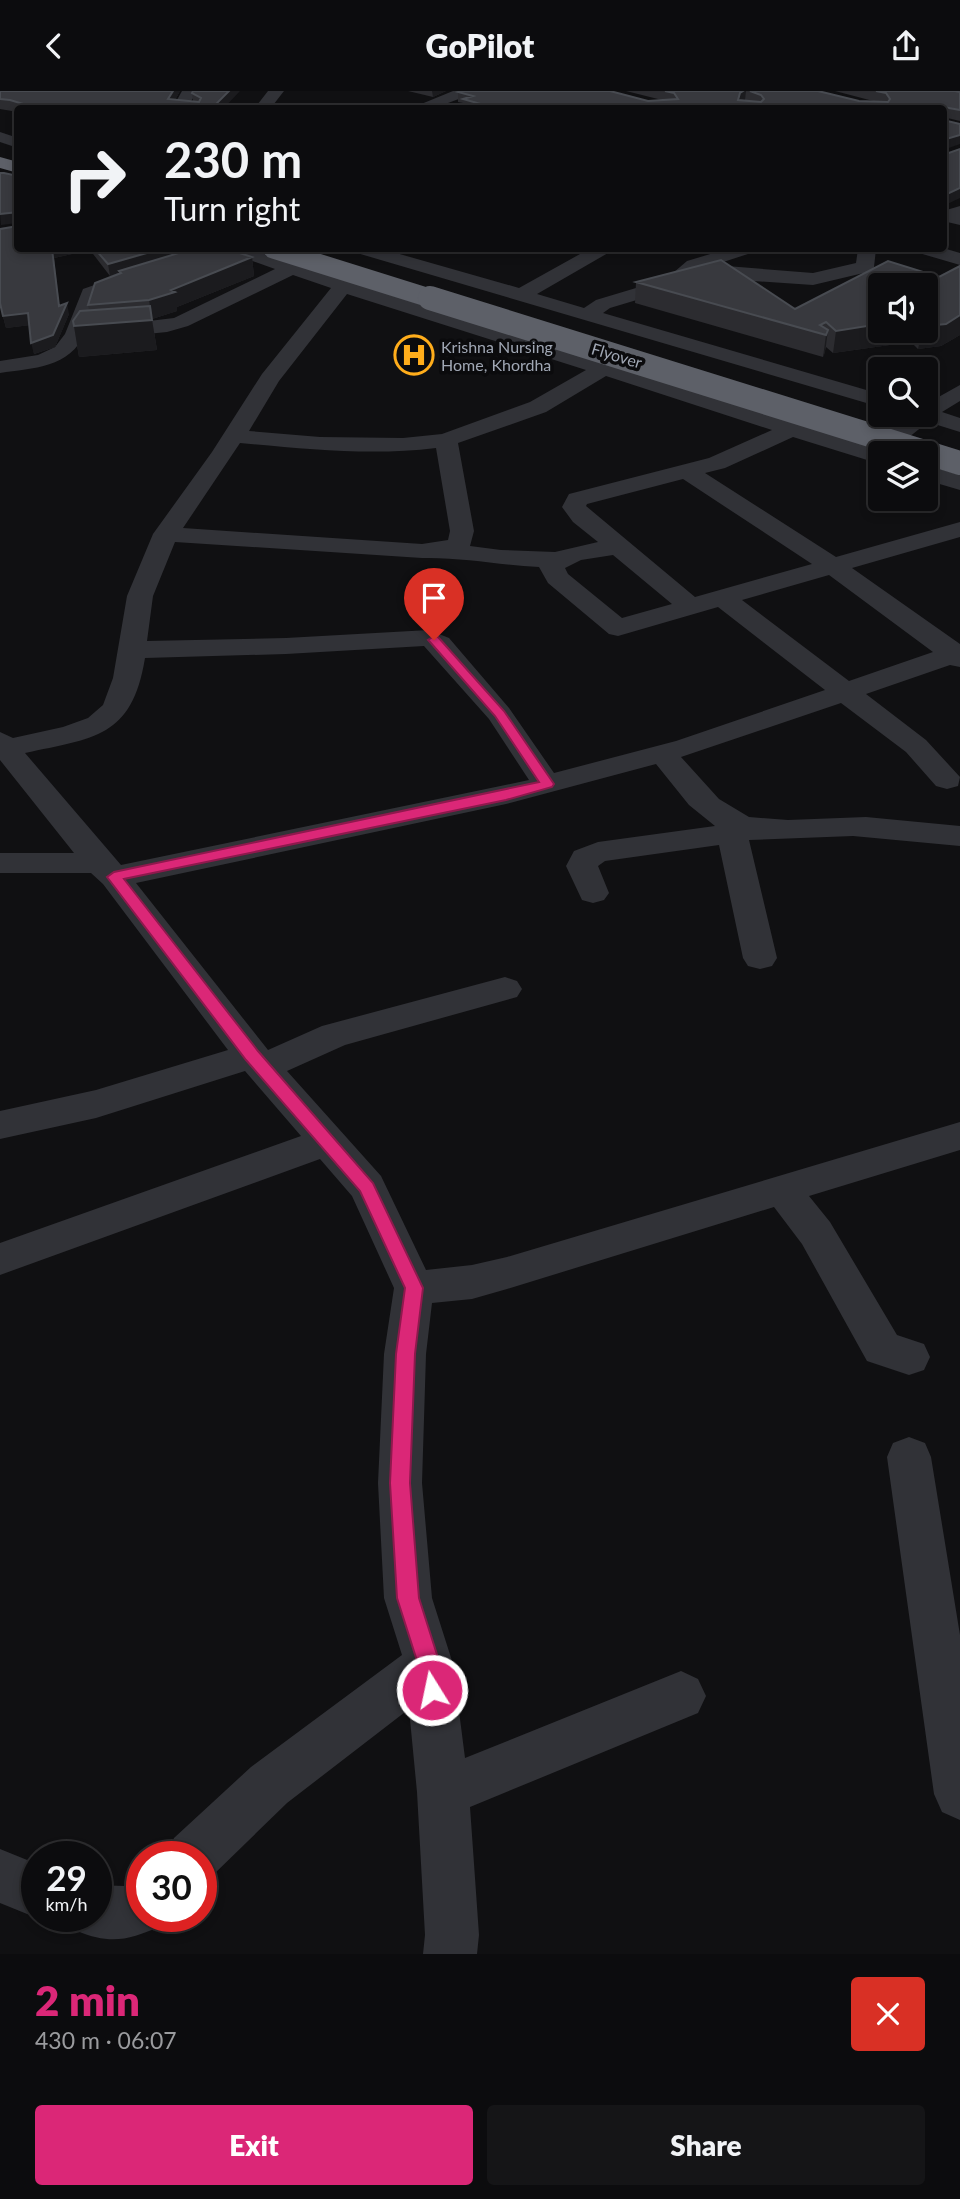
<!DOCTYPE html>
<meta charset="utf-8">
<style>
body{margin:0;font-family:Lato,sans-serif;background:#151517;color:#f1f3f6;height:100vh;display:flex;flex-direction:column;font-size:26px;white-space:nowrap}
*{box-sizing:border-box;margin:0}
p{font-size:23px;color:#9a9b9e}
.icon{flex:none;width:38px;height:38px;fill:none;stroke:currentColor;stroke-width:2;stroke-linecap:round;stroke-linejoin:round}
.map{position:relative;height:1863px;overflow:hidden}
.panel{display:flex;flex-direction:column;background:#0c0c0e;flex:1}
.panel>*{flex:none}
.guide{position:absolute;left:14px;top:14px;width:933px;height:147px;border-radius:7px;box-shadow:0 4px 10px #0003,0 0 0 2px #2c2c2e;background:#0c0c0e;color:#f1f3f6;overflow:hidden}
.fabs{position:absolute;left:868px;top:182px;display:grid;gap:14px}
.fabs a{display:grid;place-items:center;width:70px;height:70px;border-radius:7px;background:#0c0c0e;box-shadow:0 4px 10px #0003,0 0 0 2px #2c2c2e;font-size:35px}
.speed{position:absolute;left:21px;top:1750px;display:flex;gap:14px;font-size:35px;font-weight:700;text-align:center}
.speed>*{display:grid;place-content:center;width:91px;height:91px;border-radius:50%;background:#0c0c0e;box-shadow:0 4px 10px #0003,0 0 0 2px #2c2c2e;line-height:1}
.speed small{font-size:18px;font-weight:400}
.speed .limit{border:10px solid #d22;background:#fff;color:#111}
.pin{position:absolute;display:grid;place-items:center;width:60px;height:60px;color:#fff;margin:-72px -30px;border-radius:50% 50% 50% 0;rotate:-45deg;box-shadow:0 0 7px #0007}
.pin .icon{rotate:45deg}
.me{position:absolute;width:77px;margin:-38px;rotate:350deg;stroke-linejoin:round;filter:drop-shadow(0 0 5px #0008)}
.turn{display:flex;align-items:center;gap:24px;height:147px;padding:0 35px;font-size:32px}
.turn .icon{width:91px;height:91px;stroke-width:2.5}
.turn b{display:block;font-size:49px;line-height:60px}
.round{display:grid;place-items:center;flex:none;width:74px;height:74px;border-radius:7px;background:#151517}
.summary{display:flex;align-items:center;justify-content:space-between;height:119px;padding:0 35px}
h1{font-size:42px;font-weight:800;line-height:52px;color:#db2777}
.cta{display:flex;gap:14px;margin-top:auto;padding:14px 35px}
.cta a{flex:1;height:80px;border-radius:7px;background:#db2777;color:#fff;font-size:28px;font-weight:800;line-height:80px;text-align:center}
.cta a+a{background:#151517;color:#f1f3f6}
header{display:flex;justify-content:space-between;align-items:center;height:91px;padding:0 35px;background:#0c0c0e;font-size:32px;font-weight:800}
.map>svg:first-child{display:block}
</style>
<header><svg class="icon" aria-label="back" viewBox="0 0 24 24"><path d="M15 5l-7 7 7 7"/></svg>GoPilot<svg class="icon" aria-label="share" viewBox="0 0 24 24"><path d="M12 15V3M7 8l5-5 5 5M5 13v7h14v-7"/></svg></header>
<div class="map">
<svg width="960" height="1863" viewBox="0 0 960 1863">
<rect width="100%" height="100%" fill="#101012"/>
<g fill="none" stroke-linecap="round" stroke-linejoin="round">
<path fill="#313237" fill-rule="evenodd" d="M182 0H198L189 13 200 18H172Z
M268 0H284L270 18H254Z
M453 0H475L472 3 432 18H409Z
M0 41 18 47V57L0 51Z
M960 115V134L943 130V120Z
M943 157 960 162V174L919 162 917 158Z
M228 158C267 154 312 178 350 191L868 355 909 324H926V313L960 294V310L942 321 960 327V341L928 331 889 362H880V373L793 346 725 377 705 382 836 466 960 431V446L852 477 960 553V576L950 574 866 603 926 649 960 686 958 695 947 698 936 695 906 661 841 612 681 666 719 708 749 726 788 729 866 726 960 735V755L853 745 749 749 777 867 772 875 760 878 748 875 743 867 719 754 605 770 598 775 609 802 604 809 593 812 582 809 566 775 574 760 598 751 715 735 689 714 656 673 506 713 136 792 268 959 322 935 505 886 517 890 522 898 517 906 345 954 287 980 381 1085 426 1179 472 1174 507 1166 960 1031V1059L809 1105 830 1131 897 1244 924 1253 930 1266 924 1279 909 1284 867 1270 802 1153 774 1116 507 1198 472 1208 432 1212 426 1263 422 1392 432 1507 453 1573 465 1667 681 1580 698 1588 706 1605 698 1622 470 1716 479 1844 477 1863H423L425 1844 417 1701 409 1618 287 1712 212 1785 201 1789V1766H167L174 1747 251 1676 402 1564 384 1507 378 1392 384 1263 394 1197 352 1105 320 1068 0 1184V1152L301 1045 245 980 96 1027 0 1048V1020L96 999 228 959 103 793 91 782H0V762H74L0 669V641L13 647 63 636 88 627 103 614 113 587 127 505 153 443 212 361 262 283 331 197 293 184 188 235 167 241 107 247 100 245 97 241 100 237 107 235 174 227 275 178 230 162ZM347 203 586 279 530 311 442 343 403 347 320 346 249 340 279 290ZM606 285 772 339 709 367 569 403 562 416 573 431 598 451 555 461 501 459 470 455 474 440 458 352 546 321ZM240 352C306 358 371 365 436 357L450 440 448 449 422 453 183 437ZM683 388 812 473 695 506 586 415 587 413ZM175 451 422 467C461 466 500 474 539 476L548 492 609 543 618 545 718 516 825 599 676 650 554 682 509 617 449 547 429 539 286 547 147 550 153 505ZM613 464 672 513 622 527 568 483 565 477 581 469ZM829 484 933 561 849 590 742 509ZM424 555 489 628 529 689 121 774 25 662C94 647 132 647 145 567L286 563Z
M355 158H382L519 197 589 158H610L608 162 537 203 584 217 596 209 666 188 687 170 727 158H753L751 162 714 174 813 182 856 172 858 158H876L874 176 872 180 813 194 723 188 697 181 680 196 610 217 603 222 880 303V316L357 162Z
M137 179 147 185 144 189 98 206C93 218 91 231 85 242 70 277 33 277 0 282V270L38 264 55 256 65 243 83 198Z
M926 374 960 384V399L926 389Z
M909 1346 925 1352 931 1366 960 1544V1729L942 1721 934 1703 887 1366 893 1352Z
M0 1758 37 1773V1825H41L37 1827 0 1812Z
M142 1789V1825H165L161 1835C129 1849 111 1854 77 1840L71 1825H96V1794L124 1795Z"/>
<path fill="#5d6068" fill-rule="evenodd" d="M0 66 18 71V82L0 77Z"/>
<path stroke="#5d6068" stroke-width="19" d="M273 158 436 209"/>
<path stroke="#5d6068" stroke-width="24" d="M430 207 960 372"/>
</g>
<path fill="#2c2c30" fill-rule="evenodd" d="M0 0H180L175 9 193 10 192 2 236 18H18V21L0 18Z
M408 0H446L433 6Z
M626 0H818L859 10 877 11 835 0H955L960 1V30L943 26V18H463V12L458 11V1L648 10 662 9Z
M18 158H183V160L252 166 254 185 177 216V220L152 228 157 259 79 266 74 235 89 219 88 214 119 182 110 185 90 159 54 167 59 215 69 223 55 256 34 263 30 234 6 237 0 214Z
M527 158H554L546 162Z
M721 169 795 218 888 170 939 186 960 175V244L941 255 918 258 911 251 833 262 826 256 823 266 635 212 636 191ZM880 194H926V240H880Z"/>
<path fill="#1b1b1e" d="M173 0H180L170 18 168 8Z
M229 0H240L223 18 215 14Z
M432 0H446L433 6Z
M743 0H746L745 9 739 12 737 18 740 2Z
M960 44V53L943 59V49Z
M960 97V107L943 115V105Z
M18 121V132L1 134 0 123Z
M52 158H89L90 159 54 167 61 226Z
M161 158H183L184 162 119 180V182L110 185 108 173Z
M546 158H554L546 162Z
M252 166 254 185 177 216V220L152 228 149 209 171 199Z
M67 212 69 223 55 256 34 263 31 252Z
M28 222 31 234 6 237 3 225Z
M960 224V244L941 255 918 258 922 240H926V235Z
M152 229 157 259 79 266 74 235Z
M880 233V240H913L911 251 833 262 836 240Z
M828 239 825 262 823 266 826 244Z"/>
<path fill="#38393e" stroke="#484b51" stroke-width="2" d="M0 0H173L168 8 199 11 201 7 192 2 193 0H229L215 14 236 15 233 18H40L10 9 0 8Z
M461 0H610L648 10 678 8 674 2 665 0H743L740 2 738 9 761 11 764 8 761 4 750 0H818L859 10 888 11 890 8 886 2 876 0H955L960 1V19L943 16V18H540L532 16 527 18H498L463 8 473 5 458 1Z
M943 29 960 33V44L943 49Z
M960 58V97L943 105V59V64Z
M0 82H4L18 85V121L0 123Z
M18 135V158H52L59 215 67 212 53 244 31 252 28 222 3 225 0 212V138Z
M95 158H161L108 173Z
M192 158H227L252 166 171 199 175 201 149 209 88 214 95 192 121 182 119 180Z
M721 169 795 218 888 170 939 186 960 175V224L946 233 926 235V194H880V233L836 240 826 231 820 234 828 239 826 244 636 191Z
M150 215 152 229 74 235 73 230 80 220Z"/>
<path fill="#db2777" stroke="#8e194d" stroke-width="2" d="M434 545 438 546 504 620 554 693 552 696 506 709 124 788 258 960 373 1092 423 1197 415 1263 410 1392 419 1507 440 1573 443 1599 440 1607 432 1610 424 1607 418 1573 397 1507 390 1392 396 1263 405 1197 360 1100 246 969 107 786 114 781 539 691 495 625 430 551 428 549Z"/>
<defs>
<g id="hospital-ring" transform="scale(2.0125)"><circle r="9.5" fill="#0b0b0d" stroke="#ffad1b" stroke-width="1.5"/><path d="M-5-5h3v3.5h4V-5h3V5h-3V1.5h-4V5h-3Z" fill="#ffad1b"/></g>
</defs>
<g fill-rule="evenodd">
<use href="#hospital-ring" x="414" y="264"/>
</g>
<g text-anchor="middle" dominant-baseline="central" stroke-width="7" stroke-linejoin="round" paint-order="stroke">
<g font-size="16" fill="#a0a7b4" stroke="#0b0b0d" text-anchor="start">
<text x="441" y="255">Krishna Nursing<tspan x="441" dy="18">Home, Khordha</tspan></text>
</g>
<g font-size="16" fill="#a0a7b4" stroke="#0b0b0d">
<text transform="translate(617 264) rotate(17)">Flyover</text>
</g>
</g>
</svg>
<div class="fabs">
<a><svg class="icon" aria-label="sound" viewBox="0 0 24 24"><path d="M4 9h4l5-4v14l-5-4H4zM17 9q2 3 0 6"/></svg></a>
<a><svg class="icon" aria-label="search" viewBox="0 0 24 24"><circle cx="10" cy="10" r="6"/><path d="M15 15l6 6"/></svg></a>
<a><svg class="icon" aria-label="layers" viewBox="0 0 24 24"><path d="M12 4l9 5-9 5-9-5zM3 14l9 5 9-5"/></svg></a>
</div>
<div class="speed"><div>29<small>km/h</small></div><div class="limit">30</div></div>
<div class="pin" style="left:434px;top:549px;background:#d93025"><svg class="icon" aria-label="arrive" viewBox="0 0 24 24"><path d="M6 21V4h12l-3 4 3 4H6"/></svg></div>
<svg class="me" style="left:432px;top:1599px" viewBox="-20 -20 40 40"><circle r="17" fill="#db2777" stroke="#fff" stroke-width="3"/><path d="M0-11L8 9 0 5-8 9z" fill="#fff"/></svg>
<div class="guide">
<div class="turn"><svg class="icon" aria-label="right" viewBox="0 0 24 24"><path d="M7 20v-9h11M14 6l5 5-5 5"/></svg><div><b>230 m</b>Turn right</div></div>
</div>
</div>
<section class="panel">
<div class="summary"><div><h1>2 min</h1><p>430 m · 06:07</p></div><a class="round" style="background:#d93025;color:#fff"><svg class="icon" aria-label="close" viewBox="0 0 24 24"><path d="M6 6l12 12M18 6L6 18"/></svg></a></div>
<div class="cta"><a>Exit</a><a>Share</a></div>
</section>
